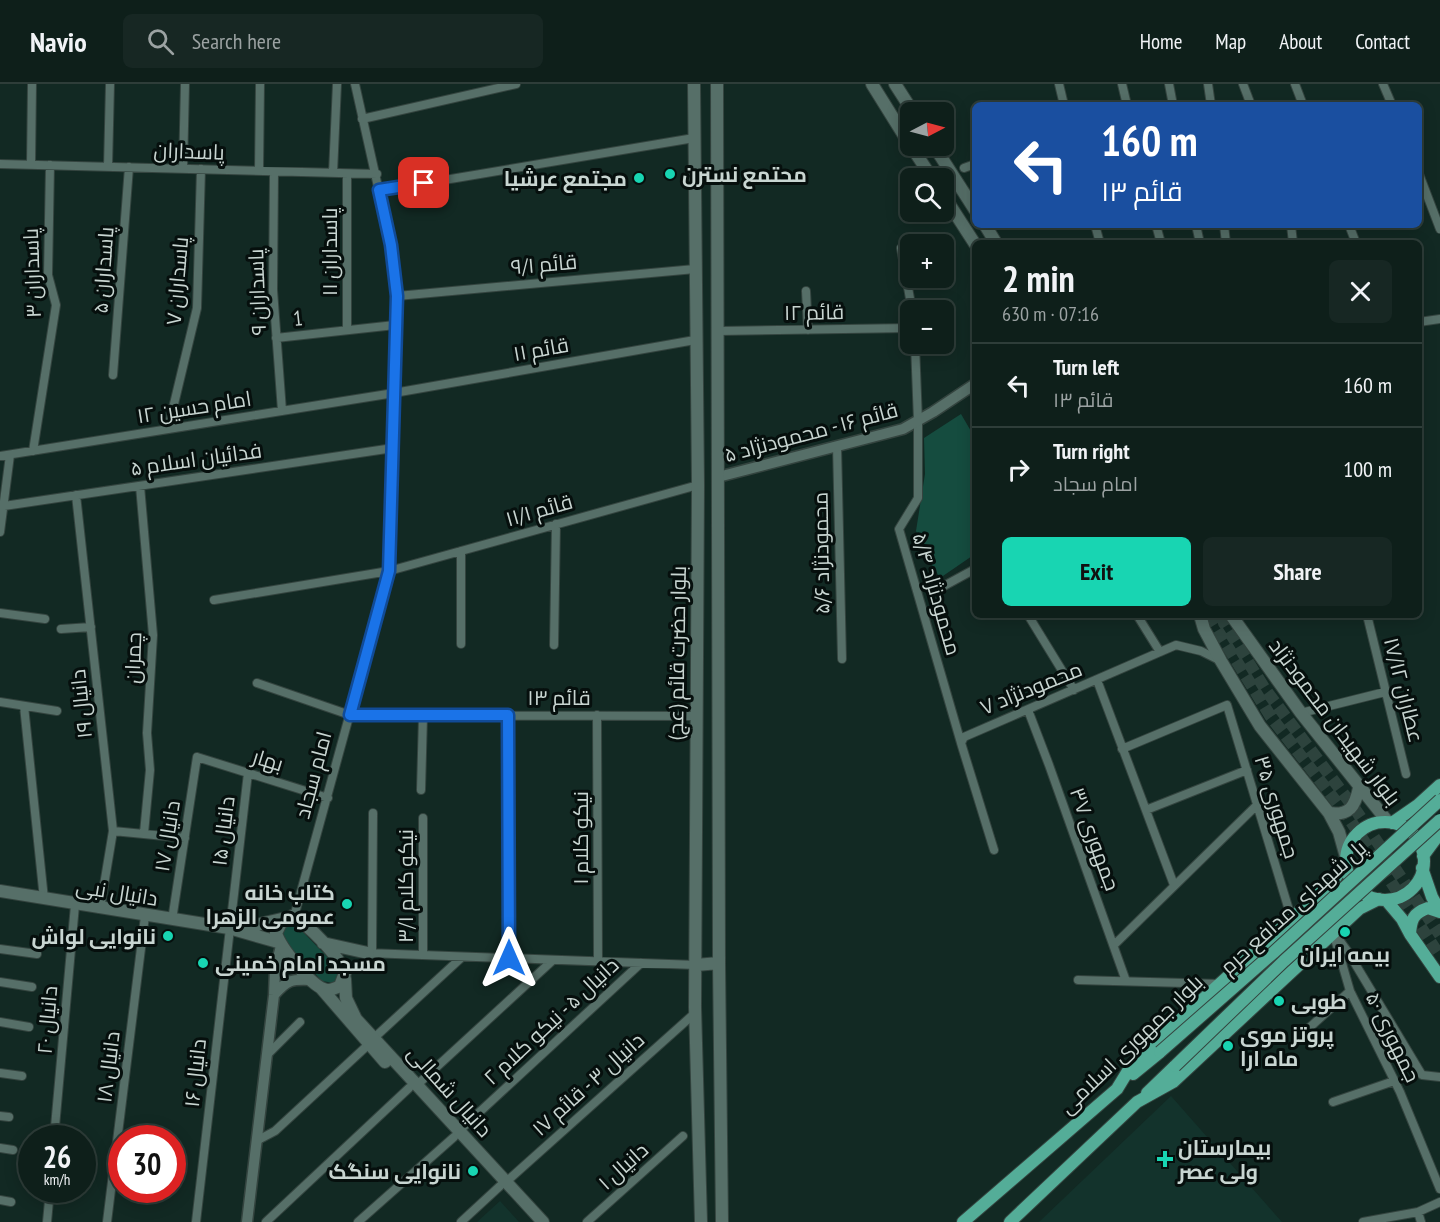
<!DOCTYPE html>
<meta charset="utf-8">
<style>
body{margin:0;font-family:"PT Sans Narrow",Cairo,sans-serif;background:#172723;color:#f1f3f6;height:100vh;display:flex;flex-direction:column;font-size:22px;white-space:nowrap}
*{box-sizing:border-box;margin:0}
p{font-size:20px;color:#9ba2a2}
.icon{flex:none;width:33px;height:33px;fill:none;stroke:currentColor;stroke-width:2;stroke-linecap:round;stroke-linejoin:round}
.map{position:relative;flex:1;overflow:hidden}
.sheet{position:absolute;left:972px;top:156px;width:450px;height:378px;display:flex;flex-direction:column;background:#0e1f1a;border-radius:9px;box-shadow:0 3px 15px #0003,0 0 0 2px #2e3d39}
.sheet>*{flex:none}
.top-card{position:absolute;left:972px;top:18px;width:450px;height:126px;border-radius:9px;box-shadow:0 3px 15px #0003,0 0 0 2px #2e3d39;background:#1a4fa0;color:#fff;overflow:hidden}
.needle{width:39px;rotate:84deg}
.tools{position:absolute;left:900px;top:18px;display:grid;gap:12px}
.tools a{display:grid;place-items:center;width:54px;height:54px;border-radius:9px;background:#0e1f1a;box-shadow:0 3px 15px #0003,0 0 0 2px #2e3d39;font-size:30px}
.speed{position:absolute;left:18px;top:1041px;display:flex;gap:12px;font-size:30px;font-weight:700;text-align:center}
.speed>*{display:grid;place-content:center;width:78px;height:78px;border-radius:50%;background:#0e1f1a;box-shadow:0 3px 15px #0003,0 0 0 2px #2e3d39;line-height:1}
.speed small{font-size:15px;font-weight:400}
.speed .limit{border:9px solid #d22;background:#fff;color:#111}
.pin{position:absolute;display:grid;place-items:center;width:51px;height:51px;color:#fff;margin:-26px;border-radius:12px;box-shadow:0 3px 9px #0006}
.me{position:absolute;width:66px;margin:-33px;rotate:0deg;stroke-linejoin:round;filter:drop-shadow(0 0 4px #0008)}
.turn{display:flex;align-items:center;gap:21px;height:126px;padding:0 30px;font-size:27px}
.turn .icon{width:78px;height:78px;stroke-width:2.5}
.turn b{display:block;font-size:42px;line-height:51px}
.round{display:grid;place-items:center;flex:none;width:63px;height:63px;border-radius:9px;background:#172723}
.head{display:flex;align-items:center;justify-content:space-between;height:102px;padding:0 30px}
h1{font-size:36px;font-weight:700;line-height:45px}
.button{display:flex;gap:12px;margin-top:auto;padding:12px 30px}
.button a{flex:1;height:69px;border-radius:9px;background:#18d5b2;color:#111;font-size:24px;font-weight:700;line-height:69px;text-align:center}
.button a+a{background:#172723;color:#f1f3f6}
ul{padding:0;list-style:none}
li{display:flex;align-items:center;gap:18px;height:84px;padding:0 30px;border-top:2px solid #2e3d39}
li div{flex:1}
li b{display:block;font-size:22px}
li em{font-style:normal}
header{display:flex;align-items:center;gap:36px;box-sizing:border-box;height:84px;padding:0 30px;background:#0e1f1a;border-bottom:2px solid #2e3d39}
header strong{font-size:28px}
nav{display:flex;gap:33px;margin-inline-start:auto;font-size:21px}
.search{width:420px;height:54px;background:#172723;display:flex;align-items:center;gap:15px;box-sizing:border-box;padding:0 21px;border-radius:9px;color:#9ba2a2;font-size:22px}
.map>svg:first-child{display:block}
</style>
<header>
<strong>Navio</strong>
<div class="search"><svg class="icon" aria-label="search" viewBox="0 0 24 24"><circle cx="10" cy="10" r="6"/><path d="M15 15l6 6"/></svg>Search here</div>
<nav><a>Home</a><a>Map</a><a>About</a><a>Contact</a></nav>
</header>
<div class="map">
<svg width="1440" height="1138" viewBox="0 0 1440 1138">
<rect width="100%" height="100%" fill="#122923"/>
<path fill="#13332c" d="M1171 1012 1282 1138H1039Z
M500 1117 519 1138H477Z"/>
<path fill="#154c3f" d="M961 330 975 354V470L940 494 925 469 916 447 925 390 924 354Z
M291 840 299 844 336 882 339 889 334 899 322 897 283 856V844Z"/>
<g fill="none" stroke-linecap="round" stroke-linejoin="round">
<path stroke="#2d433d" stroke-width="12" stroke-dasharray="12 6" stroke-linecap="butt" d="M1208 531 1271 633 1348 733 1440 872
M1222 531 1224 539 1265 605 1355 725 1440 851"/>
<g stroke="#34443f" stroke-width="10">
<path id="minor" d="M1059 0 1064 21
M1122 0 1127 21
M1169 0 1173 21
M1208 0 1211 21
M1243 0 1251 21
M1295 0 1303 21
M1383 0 1392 21
M362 35 516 0
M0 80 377 90
M31 81 32 0
M108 83 110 0
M964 84 975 80
M183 85 185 0
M259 87 260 0
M274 88 273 206 282 327
M333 89 337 0
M347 90V246
M1419 90 1440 145
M379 107 694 54
M1095 141 1100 159
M1156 141 1161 159
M1196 141 1200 159
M1224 141 1226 159
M1291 141 1293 159
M1349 141 1356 159
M901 164 912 226
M806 207 808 246
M397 212 695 185
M1419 238 1440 235
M718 247 910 244
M276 254 395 241
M915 260 918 337V414L899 445 961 659
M113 291 129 83
M168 345 197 224 201 85
M837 362 842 575
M33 367 56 221 48 191 50 81
M0 372 394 309 695 256
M140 402 153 551 147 649 150 686 144 749
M76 411 113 747 100 825
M4 422 393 364
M0 448 10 371
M942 503 975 485
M214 516 389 487 698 401
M0 529 45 535
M1028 531 1074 606
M1137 531 1160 568
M1367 531 1406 690
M61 545 91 543
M461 560V467
M554 561 556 440
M1097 596 1174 801
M257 599 350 631 696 632
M0 618 57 627
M24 622 44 815
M1028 626 1049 681 1126 897
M1301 629 1385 608
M508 631 509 874
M597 631 598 877
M1122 665 1227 621 1292 836
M421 706 423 632
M1146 726 1247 686
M113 747 185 754
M994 766 961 659 964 653 1176 561 1201 567 1221 577
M294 833 389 487 397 212 391 161 355 0
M172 836 197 673 328 714
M1333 848 1350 907 1400 1008 1440 1105
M1335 850 1348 868 1422 991 1440 993
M1114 861 1258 720
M0 865 37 870
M368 869 696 881
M372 870 373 729
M423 871V734
M1078 896 1221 900
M0 898 32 903
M0 938 29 943
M1299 953 1350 907
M374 954 462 873
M267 971 300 938
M0 989 22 992
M417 1001 553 876
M1333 1018 1394 997
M0 1032 9 1033
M459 1047 641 879
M54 1054 75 821
M258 1056 275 1047 369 960
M0 1064 13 1066
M506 1098 695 929
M0 1116 11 1118
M1418 1128 1421 1138
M47 1138 50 1106
M107 1138 145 832
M196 1138 248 689
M266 1138 409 1004
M358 1138 454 1053
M461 1138 500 1102
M587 1138 683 1052
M1363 1138 1418 1128 1440 1118"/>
</g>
<g stroke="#34443f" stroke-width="13">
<path id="tertiary" d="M718 393 903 345 933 328 975 300
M274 911C287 896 291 895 311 896
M247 1138 274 911 275 885 281 862"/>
</g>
<g stroke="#34443f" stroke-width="14">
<path id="secondary" d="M694 0 698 401 695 923 701 1138
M717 0 719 879 722 1138
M872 0 910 61
M895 0 913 28
M911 62 932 94
M934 62 975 126
M944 112 975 160
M985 141 996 159
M1200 531 1204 545 1221 577 1260 642 1329 729 1339 748 1346 773
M1231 531 1301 629 1388 738
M1329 729C1350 732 1355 722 1359 704
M0 807 229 844 278 858
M292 832C309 841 339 872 345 889L340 902C336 904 332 906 327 906 312 904 280 863 276 849L281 839Z
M236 843 252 842 286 834
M323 859 368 869
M696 881 719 879
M345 895 346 914 356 935 543 1138
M321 904 385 978"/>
</g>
<g stroke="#34443f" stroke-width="14">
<path id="primary" d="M1346 777a39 39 0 1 1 78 0a39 39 0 1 1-78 0Z
M1392 739 1418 721 1440 701
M1423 772 1440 749
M1422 784 1432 813 1440 827
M1386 816 1402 835 1410 850 1440 893
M1410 850C1411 836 1413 829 1428 824L1440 828
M1133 990 1160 968
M1147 1009 1175 982
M963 1138 1117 1005 1128 987 1147 966 1333 797 1346 779
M1010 1138 1137 1018 1173 998 1359 825 1379 815"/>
</g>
<use href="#minor" stroke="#566f68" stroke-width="8"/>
<use href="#tertiary" stroke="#566f68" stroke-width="10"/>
<use href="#secondary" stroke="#566f68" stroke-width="12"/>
<use href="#primary" stroke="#54ad98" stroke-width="12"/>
<g stroke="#34443f" stroke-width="14" stroke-linecap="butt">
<path id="primary-bridge" d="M1160 968 1273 869 1440 716
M1175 982 1284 877 1440 736"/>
</g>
<use href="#primary-bridge" stroke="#54ad98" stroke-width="12"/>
</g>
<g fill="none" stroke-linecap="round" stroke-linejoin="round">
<g stroke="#114b97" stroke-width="15">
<path id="route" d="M424 99 379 106 391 161 397 212 389 487 350 631H508L509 874"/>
</g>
<use href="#route" stroke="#1a73e8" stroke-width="10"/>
</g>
<g fill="#18d5b2" stroke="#060f0d" stroke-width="2">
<circle cx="670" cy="90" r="6"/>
<circle cx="639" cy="94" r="6"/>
<circle cx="347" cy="820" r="6"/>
<circle cx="1345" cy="848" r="6"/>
<circle cx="168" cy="852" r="6"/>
<circle cx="203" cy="879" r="6"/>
<circle cx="1279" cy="917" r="6"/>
<circle cx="1228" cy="962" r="6"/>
<path d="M1162 1066h6v6h6v6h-6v6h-6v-6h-6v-6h6z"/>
<circle cx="473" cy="1087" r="6"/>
</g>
<g text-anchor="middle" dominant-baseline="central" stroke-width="6" stroke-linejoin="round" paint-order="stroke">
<g font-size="21" fill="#c8d5d1" stroke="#060f0d">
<text transform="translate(189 67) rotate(2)">پاسداران</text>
<text transform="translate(329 168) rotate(-90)">پاسداران ۱۱</text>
<text transform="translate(544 180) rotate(-5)">قائم ۹/۱</text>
<text transform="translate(103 186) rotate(-86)">پاسداران ۵</text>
<text transform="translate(32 189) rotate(-92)">پاسداران ۳</text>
<text transform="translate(177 197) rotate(-85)">پاسداران ۷</text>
<text transform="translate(257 208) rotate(-92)">پاسداران ۹</text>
<text transform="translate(814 228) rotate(-1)">قائم ۱۲</text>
<text transform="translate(298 234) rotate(-6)">1</text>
<text transform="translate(541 265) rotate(-10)">قائم ۱۱</text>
<text transform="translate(194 323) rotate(-9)">امام حسین ۱۲</text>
<text transform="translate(811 348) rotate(-15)">قائم ۱۶ - محمودنژاد ۵</text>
<text transform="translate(196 375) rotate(-8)">فدائیان اسلام ۵</text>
<text transform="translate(539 426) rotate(-16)">قائم ۱۱/۱</text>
<text transform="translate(821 469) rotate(-91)">محمودنژاد ۵/۶</text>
<text transform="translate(937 510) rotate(74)">محمودنژاد ۵/۴</text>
<text transform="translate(677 569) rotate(-89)">بلوار حضرت قائم (عج)</text>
<text transform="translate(133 574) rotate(-88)">چمران</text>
<text transform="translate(1031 604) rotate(-22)">محمودنژاد ۷</text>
<text transform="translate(1404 606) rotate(76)">عطاران ۱۷/۱۲</text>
<text x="559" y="613">قائم ۱۳</text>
<text transform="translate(81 620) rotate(-96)">دانیال ۱۹</text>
<text transform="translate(1335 638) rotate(53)">بلوار شهیدان محمودنژاد</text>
<text transform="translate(268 676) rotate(17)">بهار</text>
<text transform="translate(313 691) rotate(-75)">امام سجاد</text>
<text transform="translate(1277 723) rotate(73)">جمهوری ۳۵</text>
<text transform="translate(223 747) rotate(-83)">دانیال ۱۵</text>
<text transform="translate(167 752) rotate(-81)">دانیال ۱۷</text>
<text transform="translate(580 754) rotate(-90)">نیکو کلام ۱</text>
<text transform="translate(1095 755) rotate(70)">جمهوری ۳۷</text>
<text transform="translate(405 802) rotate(-90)">نیکو کلام ۳/۱</text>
<text transform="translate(117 808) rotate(9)">دانیال نبی</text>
<text transform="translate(1293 823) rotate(-42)">پل شهدای مدافع حرم</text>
<text transform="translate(47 936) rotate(-85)">دانیال ۲۰</text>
<text transform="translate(551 937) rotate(-43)">دانیال ۵ - نیکو کلام ۲</text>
<text transform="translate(1393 953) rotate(64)">جمهوری ۵۰</text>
<text transform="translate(1131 960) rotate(-44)">بلوار جمهوری اسلامی</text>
<text transform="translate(108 983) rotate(-83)">دانیال ۱۸</text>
<text transform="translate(195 989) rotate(-84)">دانیال ۱۶</text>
<text transform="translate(588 1000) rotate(-42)">دانیال ۳ - قائم ۱۷</text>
<text transform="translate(450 1007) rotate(48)">دانیال شمالی</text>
<text transform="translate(623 1082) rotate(-42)">دانیال ۱</text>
</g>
<g font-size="21" font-weight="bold" fill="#c8d5d1" stroke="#060f0d" text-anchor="start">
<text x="682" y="90">محتمع نسترن</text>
<text x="627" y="94" text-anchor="end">مجتمع عرشیا</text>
<text x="335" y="808" text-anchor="end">کتاب خانه<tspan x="335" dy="24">عمومی الزهرا</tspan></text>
<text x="156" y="852" text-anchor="end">نانوایی لواش</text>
<text x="1345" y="870" text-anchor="middle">بیمه ایران</text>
<text x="215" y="879">مسجد امام خمینی</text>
<text x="1291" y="917">طوبی</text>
<text x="1240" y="950">پروتز موی<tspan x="1240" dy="24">ماه ارا</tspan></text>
<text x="1178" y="1063">بیمارستان<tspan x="1178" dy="24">ولی عصر</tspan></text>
<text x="461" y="1087" text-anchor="end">نانوایی سنگک</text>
</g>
</g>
</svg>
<div class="tools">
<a><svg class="needle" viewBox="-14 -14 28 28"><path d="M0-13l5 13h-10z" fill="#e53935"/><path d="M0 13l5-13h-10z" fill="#9ba2a2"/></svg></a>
<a><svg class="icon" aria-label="search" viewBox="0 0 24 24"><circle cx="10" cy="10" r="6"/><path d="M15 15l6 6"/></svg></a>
<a>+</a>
<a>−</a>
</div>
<div class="speed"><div>26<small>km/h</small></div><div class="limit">30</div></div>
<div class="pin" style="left:424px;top:99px;background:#d93025"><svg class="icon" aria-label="arrive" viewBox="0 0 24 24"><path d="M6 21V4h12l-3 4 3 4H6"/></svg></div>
<svg class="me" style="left:509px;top:874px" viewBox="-20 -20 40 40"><path d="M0-17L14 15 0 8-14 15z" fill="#1a73e8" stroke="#fff" stroke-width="4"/></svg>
<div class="top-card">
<div class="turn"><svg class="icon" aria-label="left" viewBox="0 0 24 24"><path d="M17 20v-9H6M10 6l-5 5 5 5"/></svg><div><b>160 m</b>قائم ۱۳</div></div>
</div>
<section class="sheet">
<div class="head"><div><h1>2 min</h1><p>630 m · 07:16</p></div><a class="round"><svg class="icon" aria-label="close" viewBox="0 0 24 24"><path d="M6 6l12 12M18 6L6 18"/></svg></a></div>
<ul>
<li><svg class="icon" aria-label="left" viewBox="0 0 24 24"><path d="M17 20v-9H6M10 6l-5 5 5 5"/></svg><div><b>Turn left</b><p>قائم ۱۳</p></div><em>160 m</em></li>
<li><svg class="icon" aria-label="right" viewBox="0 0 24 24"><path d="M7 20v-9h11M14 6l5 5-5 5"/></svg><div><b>Turn right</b><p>امام سجاد</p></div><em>100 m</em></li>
</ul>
<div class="button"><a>Exit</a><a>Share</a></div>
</section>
</div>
